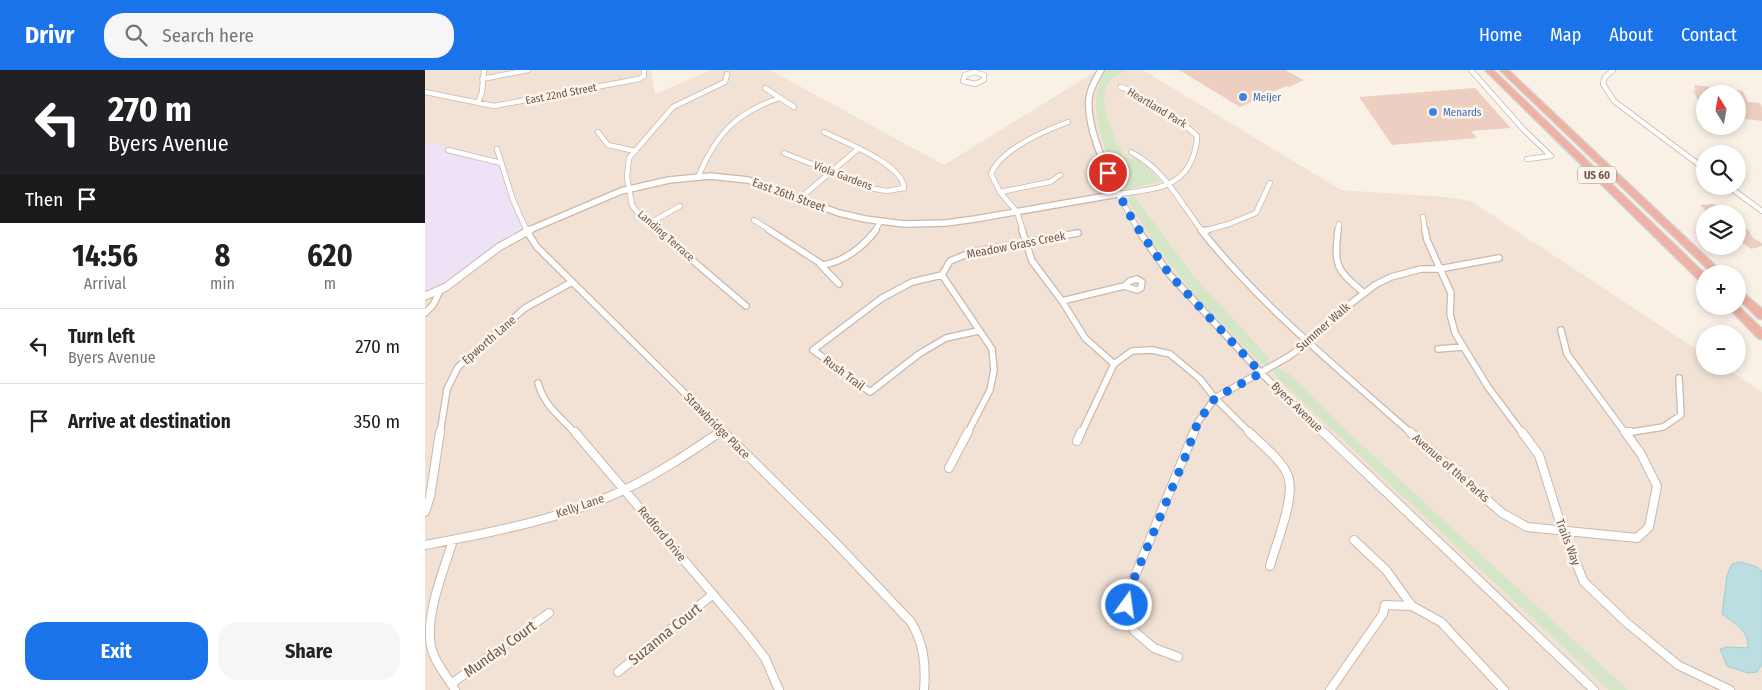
<!DOCTYPE html>
<meta charset="utf-8">
<style>
body{margin:0;font-family:"Fira Sans Condensed",sans-serif;background:#f6f6f6;color:#202124;height:100vh;display:flex;flex-direction:column;font-size:19px;white-space:nowrap}
*{box-sizing:border-box;margin:0}
p{font-size:16px;color:#757577}
.icon{flex:none;width:28px;height:28px;fill:none;stroke:currentColor;stroke-width:2;stroke-linecap:round;stroke-linejoin:round}
.map{position:relative;flex:1;overflow:hidden}
.side{display:flex;flex-direction:column;background:#fff;width:425px}
.side>*{flex:none}
.guide{background:#202124;color:#fff;overflow:hidden}
.needle{width:32px;rotate:349deg}
.tools{position:absolute;left:1271px;top:15px;display:grid;gap:10px}
.tools a{display:grid;place-items:center;width:50px;height:50px;border-radius:50%;background:#fff;box-shadow:0 2px 8px #0003;font-size:25px}
.pin{position:absolute;display:grid;place-items:center;width:42px;height:42px;color:#fff;margin:-21px;border:2px solid #fff;border-radius:50%;box-shadow:0 1px 5px #0007}
.me{position:absolute;width:55px;margin:-28px;rotate:14deg;stroke-linejoin:round;filter:drop-shadow(0 0 4px #0008)}
.turn{display:flex;align-items:center;gap:18px;height:105px;padding:0 25px;font-size:22px}
.turn .icon{width:65px;height:65px;stroke-width:2.5}
.turn b{display:block;font-size:35px;line-height:42px}
.then{display:flex;align-items:center;height:48px;padding:0 25px;background:#0003;gap:10px;font-size:19px}
.eta{display:flex;justify-content:space-evenly;align-items:center;height:85px;text-align:center}
.eta b{font-size:30px;font-weight:700;line-height:35px}
.cta{display:flex;gap:10px;margin-top:auto;padding:10px 25px}
.cta a{flex:1;height:58px;border-radius:20px;background:#1a73e8;color:#fff;font-size:20px;font-weight:700;line-height:58px;text-align:center}
.cta a+a{background:#f6f6f6;color:#202124}
ul{padding:0;list-style:none}
li{display:flex;align-items:center;gap:15px;height:75px;padding:0 25px;border-top:1px solid #e0e0e0}
li div{flex:1}
li b{display:block;font-size:19px}
li em{font-style:normal}
header{display:flex;align-items:center;gap:30px;box-sizing:border-box;height:70px;padding:0 25px;background:#1a73e8;color:#fff}
header strong{font-size:24px}
nav{display:flex;gap:28px;margin-inline-start:auto;font-size:18px}
.search{width:350px;height:45px;background:#f6f6f6;display:flex;align-items:center;gap:12px;box-sizing:border-box;padding:0 18px;border-radius:20px;color:#757577;font-size:19px}
main{display:flex;flex:1;min-height:0}
.map>svg:first-child{display:block}
</style>
<header>
<strong>Drivr</strong>
<div class="search"><svg class="icon" aria-label="search" viewBox="0 0 24 24"><circle cx="10" cy="10" r="6"/><path d="M15 15l6 6"/></svg>Search here</div>
<nav><a>Home</a><a>Map</a><a>About</a><a>Contact</a></nav>
</header>
<main>
<section class="side">
<div class="guide">
<div class="turn"><svg class="icon" aria-label="left" viewBox="0 0 24 24"><path d="M17 20v-9H6M10 6l-5 5 5 5"/></svg><div><b>270 m</b>Byers Avenue</div></div>
<div class="then">Then<svg class="icon" aria-label="arrive" viewBox="0 0 24 24"><path d="M6 21V4h12l-3 4 3 4H6"/></svg></div>
</div>
<div class="eta">
<div><b>14:56</b><p>Arrival</p></div>
<div><b>8</b><p>min</p></div>
<div><b>620</b><p>m</p></div>
</div>
<ul>
<li><svg class="icon" aria-label="left" viewBox="0 0 24 24"><path d="M17 20v-9H6M10 6l-5 5 5 5"/></svg><div><b>Turn left</b><p>Byers Avenue</p></div><em>270 m</em></li>
<li><svg class="icon" aria-label="arrive" viewBox="0 0 24 24"><path d="M6 21V4h12l-3 4 3 4H6"/></svg><div><b>Arrive at destination</b></div><em>350 m</em></li>
</ul>
<div class="cta"><a>Exit</a><a>Share</a></div>
</section>
<div class="map">
<svg width="1337" height="620" viewBox="0 0 1337 620">
<rect width="100%" height="100%" fill="#faf1e6"/>
<path fill="#f1e2d5" d="M0 0H226L230 24 286 0H345L519 95 673 0H718L916 120 1020 127 1046 131 1280 285V296H1298L1337 322V620H0V226L12 74 0 76Z"/>
<path fill="#eee3f6" d="M12 74 76 89 100 161 21 217 0 226V76Z"/>
<path fill="#d5e6c6" d="M682 0H702C695 4 687 7 683 13 672 27 688 62 693 77H698L696 81 699 87 717 91 735 111 704 119 767 204 845 289 842 291 851 299 854 298 867 306 924 363 1203 620H1184L852 308 849 302 834 291 773 229 730 175 703 130 705 126 702 119 695 116C682 80 656 35 682 0Z"/>
<path fill="#bcdee1" stroke="#a4cdd2" d="M1315 492 1332 497 1337 501V594L1332 602 1323 603 1302 596 1295 579 1302 577 1323 578C1323 559 1311 555 1297 544L1302 505 1307 494Z"/>
<path fill="#eccfc0" d="M754 0H860L879 10 864 17 861 16 815 37Z
M1269 15 1311 20V24H1280V34L1274 33 1268 20 1271 21Z
M1050 18 1086 58 1046 61 1052 68 967 75 934 27Z
M1312 20 1318 21 1323 32 1335 33 1337 38V51L1312 48Z
M1288 134 1291 135 1302 144H1284L1275 135Z
M1312 150 1322 158 1328 168 1337 173V176L1326 179 1312 168Z"/>
<g fill="none" stroke-linecap="round" stroke-linejoin="round">
<g stroke="#cab8ad" stroke-width="6">
<path id="minor-far2" d="M1046 0 1098 59 1126 86 1102 89
M1188 0 1180 7 1178 14 1189 31 1280 99
M549 2 559 5V10L550 14 538 11 540 5Z
M57 9 103 0
M695 17 705 20 760 55 772 66C772 74 770 82 767 89 755 120 722 120 693 124L714 161
M340 18 369 37
M0 22 69 36 214 9 219 6V0
M53 33 57 22 59 0
M173 62 183 75 210 81
M72 79 88 130 102 161
M23 80 76 93
M706 82C740 100 755 132 777 161
M359 83 450 119 462 121 479 118C478 94 419 72 399 62
M273 107C291 65 309 44 354 28
M1303 116 1337 141
M575 122 625 112 635 105
M374 129 433 79
M998 147 1000 161
M329 150 346 161
M225 153 255 136
M234 161 212 142 207 135 202 107 204 88 248 37 300 12 302 4
M450 161 455 152
M598 161 592 142 575 122 566 104C576 79 619 61 643 52
M778 161 804 154 831 143 845 113
M913 161 914 154"/>
</g>
<g stroke="#cab8ad" stroke-width="8">
<path id="minor-far1" d="M101 160 112 177 301 364
M232 160 321 236
M344 160 398 195C421 191 437 178 451 160
M597 160 607 191 637 231 660 268 689 294
M713 160 745 205 836 303 900 364
M776 160C836 236 914 299 987 364
M913 160C909 197 911 199 939 223
M1000 160 1002 170 1026 223 1025 244 1030 263 1063 317 1098 364
M777 161 783 160
M395 194 414 214
M517 205 487 212 457 228 388 280 445 322 494 284 521 268 553 261
M712 209 717 212 716 218 712 220 699 216 705 211Z
M637 231 699 216
M0 243 8 235 15 221
M1136 260 1142 284 1201 364
M1013 279 1037 277
M113 313C119 336 136 347 151 364
M1201 363 1238 357 1256 345 1254 308
M15 364 22 319 33 297 100 238 147 212
M293 364 297 361
M542 364 565 320 569 300 567 279 517 205 525 191 547 182 653 163
M656 364 689 294 707 281 727 280 745 284 775 309 790 328 826 364
M768 364 773 352 790 328 863 287 884 272 916 241 950 215 966 207 996 199H1014L1074 188"/>
</g>
<g stroke="#cab8ad" stroke-width="10">
<path id="minor" d="M150 362 320 562 340 588 354 620
M299 362 409 471 486 552C499 574 501 595 499 620
M824 362C835 373 858 391 863 406 871 426 851 474 845 496
M898 362 1169 620
M985 362 1077 443 1102 457 1212 468 1224 457 1232 416 1216 384 1200 362
M1097 362 1114 385 1138 462 1159 512 1202 553 1253 595 1305 620
M1201 363 1205 362
M652 371 656 362
M524 398 543 362
M0 442 5 427 15 362
M28 470C19 500 0 544 6 576 9 592 22 606 30 620
M929 470 961 500 987 536
M0 475C68 462 138 449 201 419 234 403 264 383 295 362
M753 587 729 578 709 561 700 530 769 362
M193 602 287 525
M26 614 124 543
M905 620 958 544 960 535 987 536 1016 552 1079 620"/>
</g>
<g stroke="#cab8ad" stroke-width="8">
<path id="tertiary-far1" d="M102 161 196 121 244 110 285 106 323 110 414 143 440 149 479 154 521 153 550 149 693 124C681 98 661 58 664 28 665 18 671 9 676 0"/>
</g>
<g stroke="#cab8ad" stroke-width="9">
<path id="tertiary" d="M0 226 21 217 74 177 105 160"/>
</g>
<g stroke="#d7d0cd" stroke-width="3">
<path id="motorway" d="M1060 0H1068L1280 204V213L1276 212Z
M1075 0H1083L1299 204H1288Z
M1312 218 1337 239V249L1333 248 1312 227Z
M1312 235 1337 259V269L1333 268 1302 236Z"/>
</g>
<use href="#minor-far2" stroke="#fff" stroke-width="4.5"/>
<use href="#minor-far1" stroke="#fff" stroke-width="5.5"/>
<use href="#minor" stroke="#fff" stroke-width="8"/>
<use href="#tertiary-far1" stroke="#fff" stroke-width="5.5"/>
<use href="#tertiary" stroke="#fff" stroke-width="7"/>
<use href="#motorway" fill="#edb2a3" fill-rule="evenodd"/>
</g>
<g fill="none" stroke-linecap="round" stroke-linejoin="round">
<path stroke="#1a73e8" stroke-width="9" stroke-dasharray="0 16.2" d="M683 103 708 151 745 205 836 303 790 328 773 352 759 390 700 530 702 535"/>
</g>
<g fill="#3f7fe0" stroke="#fdf5ec" stroke-width="2">
<circle cx="818" cy="27" r="5"/>
<circle cx="1008" cy="42" r="5"/>
</g>
<g text-anchor="middle" dominant-baseline="central" stroke-width="5" stroke-linejoin="round" paint-order="stroke">
<g font-size="11" fill="#70584d" stroke="#fdf5ec">
<text transform="translate(136 24) rotate(-11)">East 22nd Street</text>
<text transform="translate(732 38) rotate(31)">Heartland Park</text>
<text transform="translate(418 106) rotate(21)">Viola Gardens</text>
<text transform="translate(241 166) rotate(41)">Landing Terrace</text>
</g>
<g font-size="11" fill="#366cbe" stroke="#fdf5ec" text-anchor="start">
<text x="828" y="27">Meijer</text>
<text x="1018" y="42">Menards</text>
</g>
<rect fill="#fdf5ec" stroke="#9a877d" stroke-width="1" x="1153" y="96.5" width="38" height="17" rx="4"/>
<g font-size="11" font-weight="bold" fill="#70584d">
<text x="1172" y="105">US 60</text>
</g>
<g font-size="12" fill="#70584d" stroke="#fdf5ec">
<text transform="translate(364 125) rotate(20)">East 26th Street</text>
<text transform="translate(591 175) rotate(-11)">Meadow Grass Creek</text>
<text transform="translate(898 257) rotate(-41)">Summer Walk</text>
<text transform="translate(64 270) rotate(-41)">Epworth Lane</text>
<text transform="translate(419 303) rotate(37)">Rush Trail</text>
<text transform="translate(872 337) rotate(44)">Byers Avenue</text>
<text transform="translate(292 356) rotate(45)">Strawbridge Place</text>
<text transform="translate(1026 398) rotate(41)">Avenue of the Parks</text>
<text transform="translate(155 436) rotate(-19)">Kelly Lane</text>
<text transform="translate(237 464) rotate(50)">Redford Drive</text>
<text transform="translate(1143 472) rotate(69)">Trails Way</text>
</g>
<g font-size="15" fill="#70584d" stroke="#fdf5ec">
<text transform="translate(240 564) rotate(-39)">Suzanna Court</text>
<text transform="translate(75 579) rotate(-36)">Munday Court</text>
</g>
</g>
</svg>
<div class="tools">
<a><svg class="needle" viewBox="-14 -14 28 28"><path d="M0-13l5 13h-10z" fill="#e53935"/><path d="M0 13l5-13h-10z" fill="#757577"/></svg></a>
<a><svg class="icon" aria-label="search" viewBox="0 0 24 24"><circle cx="10" cy="10" r="6"/><path d="M15 15l6 6"/></svg></a>
<a><svg class="icon" aria-label="layers" viewBox="0 0 24 24"><path d="M12 4l9 5-9 5-9-5zM3 14l9 5 9-5"/></svg></a>
<a>+</a>
<a>−</a>
</div>
<div class="pin" style="left:683px;top:103px;background:#d93025"><svg class="icon" aria-label="arrive" viewBox="0 0 24 24"><path d="M6 21V4h12l-3 4 3 4H6"/></svg></div>
<svg class="me" style="left:702px;top:535px" viewBox="-20 -20 40 40"><circle r="17" fill="#1a73e8" stroke="#fff" stroke-width="3"/><path d="M0-11L8 9 0 5-8 9z" fill="#fff"/></svg>
</div>
</main>
